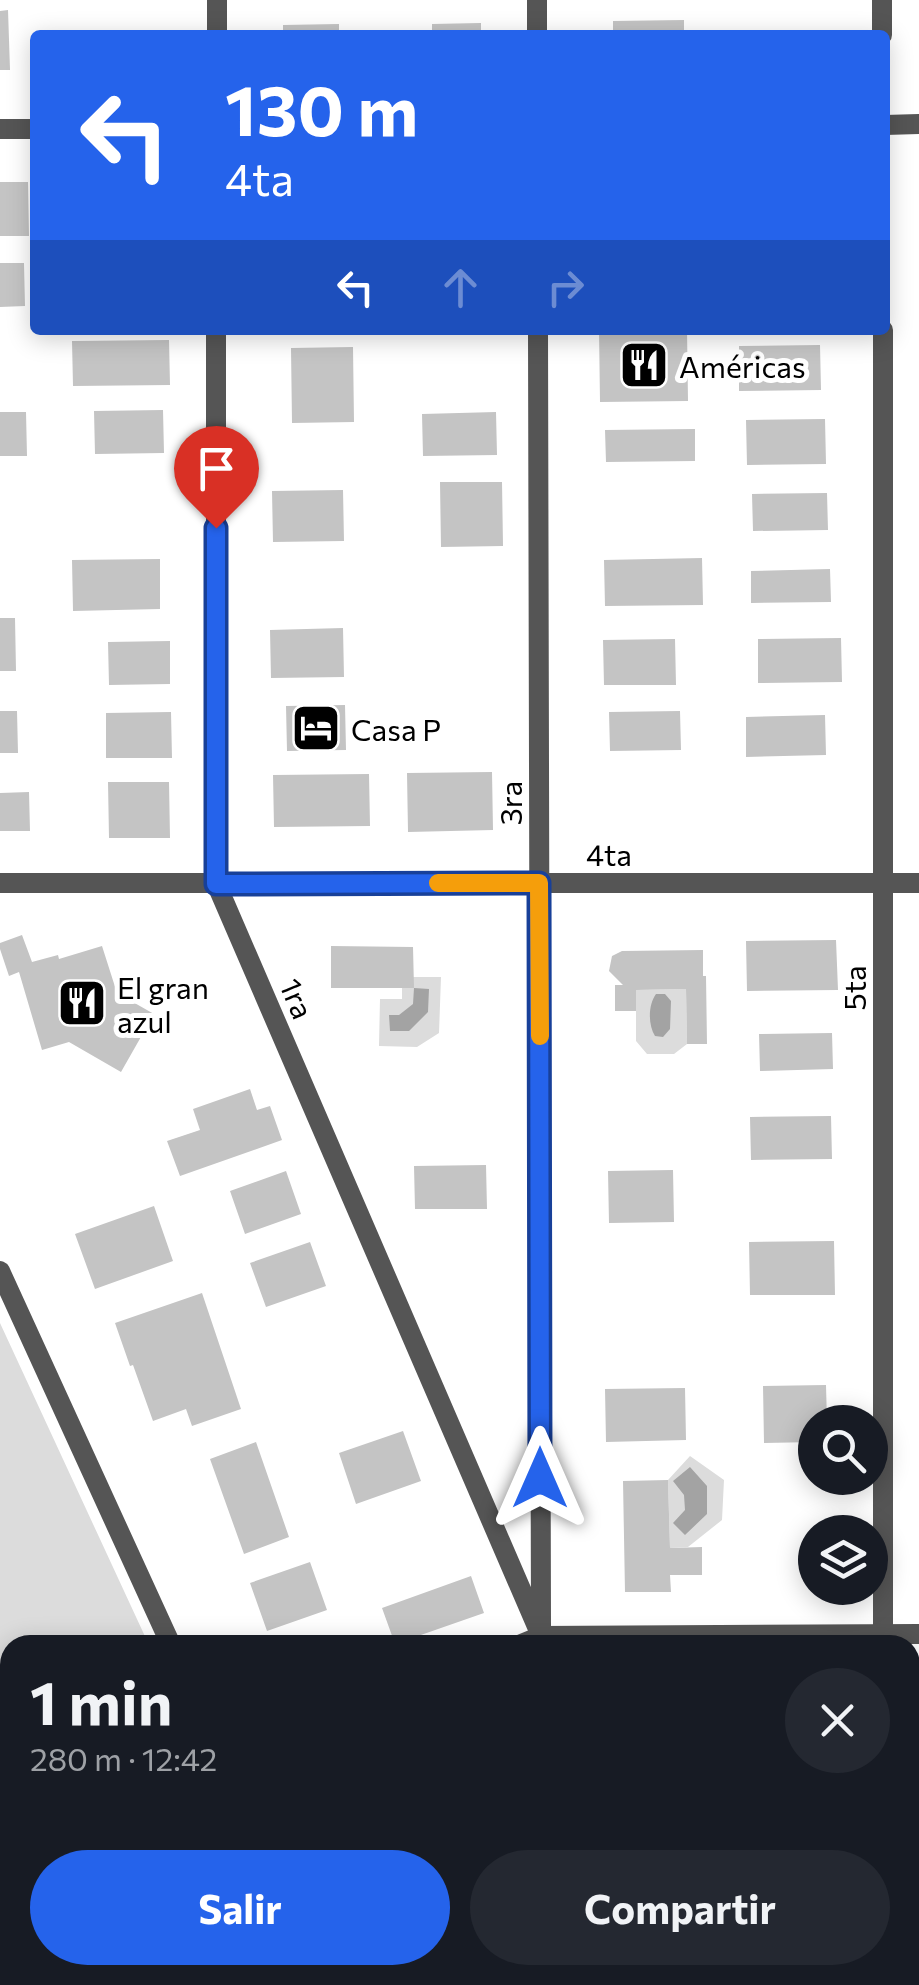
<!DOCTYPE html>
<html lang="es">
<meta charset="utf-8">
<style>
body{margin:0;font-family:Commissioner,sans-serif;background:#242831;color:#f1f3f6;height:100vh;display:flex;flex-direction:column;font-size:38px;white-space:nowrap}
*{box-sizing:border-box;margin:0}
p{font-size:32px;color:#9ea1a6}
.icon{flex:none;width:55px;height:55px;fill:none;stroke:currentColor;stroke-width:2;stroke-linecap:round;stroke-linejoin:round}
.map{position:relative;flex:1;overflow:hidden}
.sheet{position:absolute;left:0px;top:1635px;width:920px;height:350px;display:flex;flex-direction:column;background:#171b24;border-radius:30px 30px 0 0;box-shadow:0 5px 25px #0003}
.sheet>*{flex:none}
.top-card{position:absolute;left:30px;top:30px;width:860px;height:305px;border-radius:10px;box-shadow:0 5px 25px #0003;background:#2563eb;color:#fff;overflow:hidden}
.fabs{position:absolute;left:798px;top:1405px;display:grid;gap:20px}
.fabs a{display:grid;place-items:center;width:90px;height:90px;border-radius:50%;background:#171b24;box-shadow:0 5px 25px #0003;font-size:50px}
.pin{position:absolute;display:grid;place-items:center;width:85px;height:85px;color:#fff;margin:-102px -42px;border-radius:50% 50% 50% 0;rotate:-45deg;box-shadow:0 0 10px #0007}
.pin .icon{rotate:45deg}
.me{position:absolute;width:110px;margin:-55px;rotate:0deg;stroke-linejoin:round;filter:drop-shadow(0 0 8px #0008)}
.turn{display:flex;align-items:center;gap:35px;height:210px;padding:0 30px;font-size:45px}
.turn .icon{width:130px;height:130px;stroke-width:2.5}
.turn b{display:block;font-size:70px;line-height:85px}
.lanes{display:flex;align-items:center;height:95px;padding:0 30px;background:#0003;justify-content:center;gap:50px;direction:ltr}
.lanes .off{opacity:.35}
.round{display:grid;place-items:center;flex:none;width:105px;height:105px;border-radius:52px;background:#242831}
.head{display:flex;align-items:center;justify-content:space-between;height:170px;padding:0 30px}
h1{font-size:60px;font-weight:700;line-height:75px}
.primary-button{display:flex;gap:20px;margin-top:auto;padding:20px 30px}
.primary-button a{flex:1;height:115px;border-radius:60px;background:#2563eb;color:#fff;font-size:40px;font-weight:700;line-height:115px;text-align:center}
.primary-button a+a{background:#242831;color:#f1f3f6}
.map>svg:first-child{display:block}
</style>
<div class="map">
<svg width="919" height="1985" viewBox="0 0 919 1985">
<rect width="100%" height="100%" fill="#fff"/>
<path fill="#dcdcdc" d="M413 977H441L439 1033 417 1047 379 1046 380 999H402V988H413Z
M686 989 687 1044 674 1054H647L636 1041V990Z
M0 1323 149 1645H10V1975H301L306 1985H0Z
M690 1456 724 1480 722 1520 688 1547 670 1548 668 1480Z"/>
<path fill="#a3a3a3" d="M414 988 429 989 428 1012 409 1031H390L389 1015H399L413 1004Z
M656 994H665L671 1001 670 1029 663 1037 655 1036C648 1025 648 1005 656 994Z
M690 1467 707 1486V1514L685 1535 673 1523 685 1510 684 1495 673 1481Z"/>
<path fill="#c4c4c4" d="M8 10 10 70H0V11Z
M684 20V35H613V21Z
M481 23V35H432V24Z
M339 24V35H283V25Z
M0 182H28L29 236H0Z
M0 263H24L25 306 0 307Z
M599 330H687L688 401 600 402Z
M169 340 170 385 73 386 72 341Z
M820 345 821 390 739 391V346Z
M353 347 354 422 292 423 291 348Z
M163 410 164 453 95 454 94 411Z
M0 412H26L27 456H0Z
M496 412 497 455 423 456 422 414Z
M825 419 826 464 747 465 746 420Z
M695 429V461L606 462 605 430Z
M440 482H502L503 546 441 547Z
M343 490 344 541 273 542 272 491Z
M827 493 828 530 753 531 752 494Z
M702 558 703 605 605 606 604 560Z
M160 559V609L73 611 72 560Z
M830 569 831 602 751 603V571Z
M0 618H15L16 671H0Z
M343 628 344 677 271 678 270 630Z
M841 638 842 682 758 683V639Z
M675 639 676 685H604L603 640Z
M170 641V684L109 685 108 642Z
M345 705 346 750 287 751 286 706Z
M0 711H17L18 753H0Z
M680 711 681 750 610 751 609 712Z
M171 712 172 758H106V713Z
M825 715 826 755 746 757V717Z
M492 772 493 830 408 832 407 773Z
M369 774 370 826 274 827 273 775Z
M108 782H169L170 838H109Z
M29 792 30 831H0V793Z
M22 935 32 962 58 955 59 959 102 946 117 993 154 1014 121 1072 69 1042 42 1050 19 972 9 976 0 949V943Z
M836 940 838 990 747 991 746 941Z
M331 946 413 947 414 988H331Z
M703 950V976H706L707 1044H687L686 989 636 990V1011H615V985H623L609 971 612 956 622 951Z
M832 1033 833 1069 760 1071 759 1034Z
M250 1089 257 1110 270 1106 282 1140 180 1176 167 1141 200 1130 193 1109Z
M831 1116 832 1159 751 1160 750 1117Z
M486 1165 487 1209H415L414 1166Z
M673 1170 674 1222 609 1223 608 1171Z
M286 1171 301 1214 245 1234 230 1191Z
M154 1206 173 1261 95 1289 75 1234Z
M834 1241 835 1295H750L749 1242Z
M310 1242 326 1286 266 1307 250 1263Z
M202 1293 241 1409 192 1426 186 1409 153 1421 133 1365 130 1366 115 1323Z
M826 1385 827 1422H815V1442L764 1443 763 1386Z
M685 1388 686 1440 606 1442 605 1389Z
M403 1431 421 1481 356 1504 339 1453Z
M256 1442 289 1537 244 1554 210 1459Z
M668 1480 670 1548 702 1547V1575H670L671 1592H625L623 1481Z
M310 1562 327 1610 267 1631 250 1583Z
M471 1576 484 1613 395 1644 382 1608Z
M549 1975H584V1976L553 1985Z
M785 1975H825V1985H785Z"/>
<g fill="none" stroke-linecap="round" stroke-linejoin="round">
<path stroke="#555" stroke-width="20" d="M537 0V35
M882 0V35
M217 35V0
M885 125 919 124
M0 129H35
M216 330V883L545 1645
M538 330 541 1628
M883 330V1645
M0 883H919
M0 1271 171 1645
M519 1645 541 1636 919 1634
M319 1975 323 1985
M706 1975 714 1985
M884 1975V1985"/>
</g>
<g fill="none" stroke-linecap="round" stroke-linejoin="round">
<g stroke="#184099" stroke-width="25">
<path id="route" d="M216 528V884L539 883 540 1478"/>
</g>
<use href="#route" stroke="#2563eb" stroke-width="18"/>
<path stroke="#f59e0b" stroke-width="18" d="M438 883H539L540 1036"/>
</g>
<defs>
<g id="restaurant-square" transform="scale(2.5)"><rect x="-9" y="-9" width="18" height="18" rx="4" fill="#000" stroke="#fff"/><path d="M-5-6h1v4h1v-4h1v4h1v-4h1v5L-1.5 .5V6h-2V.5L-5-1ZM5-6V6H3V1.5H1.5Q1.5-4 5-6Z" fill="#fff"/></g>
<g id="hotel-square" transform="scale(2.5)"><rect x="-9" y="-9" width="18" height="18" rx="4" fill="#000" stroke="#fff"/><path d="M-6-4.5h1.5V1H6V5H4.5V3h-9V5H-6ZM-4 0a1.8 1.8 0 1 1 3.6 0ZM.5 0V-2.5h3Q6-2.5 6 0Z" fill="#fff"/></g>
</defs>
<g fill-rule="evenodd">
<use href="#restaurant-square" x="644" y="365"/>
<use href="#hotel-square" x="316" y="728"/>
<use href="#restaurant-square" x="82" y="1003"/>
</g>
<g text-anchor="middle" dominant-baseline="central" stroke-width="10" stroke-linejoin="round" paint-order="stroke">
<g font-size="30" fill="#000" stroke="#fff" text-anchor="start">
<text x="679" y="365">Américas</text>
<text x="351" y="728">Casa P</text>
<text x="117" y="986">El gran<tspan x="117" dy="34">azul</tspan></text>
</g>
<g font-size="30" fill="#000" stroke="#fff">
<text transform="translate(509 803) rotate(-90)">3ra</text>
<text x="609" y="853">4ta</text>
<text transform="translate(853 988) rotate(-90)">5ta</text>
<text transform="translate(298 998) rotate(67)">1ra</text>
</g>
</g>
</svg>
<div class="fabs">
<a><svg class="icon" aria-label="search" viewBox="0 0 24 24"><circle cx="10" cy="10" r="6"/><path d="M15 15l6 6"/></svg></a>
<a><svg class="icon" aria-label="layers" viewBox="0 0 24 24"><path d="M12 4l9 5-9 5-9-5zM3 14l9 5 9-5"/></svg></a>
</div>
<div class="pin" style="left:216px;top:528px;background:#d93025"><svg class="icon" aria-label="arrive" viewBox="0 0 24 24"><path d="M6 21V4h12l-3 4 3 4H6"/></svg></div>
<svg class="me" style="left:540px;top:1478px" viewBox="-20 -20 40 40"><path d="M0-17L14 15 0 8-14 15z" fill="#2563eb" stroke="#fff" stroke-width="4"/></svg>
<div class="top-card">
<div class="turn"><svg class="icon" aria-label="left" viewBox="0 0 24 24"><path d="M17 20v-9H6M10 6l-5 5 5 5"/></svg><div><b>130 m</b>4ta</div></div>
<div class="lanes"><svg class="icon" aria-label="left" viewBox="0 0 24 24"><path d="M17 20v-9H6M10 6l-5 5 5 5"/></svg><svg class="icon off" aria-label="ahead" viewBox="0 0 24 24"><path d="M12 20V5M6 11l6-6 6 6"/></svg><svg class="icon off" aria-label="right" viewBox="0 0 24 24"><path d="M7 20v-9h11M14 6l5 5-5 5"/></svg></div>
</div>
<section class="sheet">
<div class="head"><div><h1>1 min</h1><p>280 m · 12:42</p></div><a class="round"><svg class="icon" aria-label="close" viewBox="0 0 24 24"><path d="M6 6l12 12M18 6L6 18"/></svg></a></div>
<div class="primary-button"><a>Salir</a><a>Compartir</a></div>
</section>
</div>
